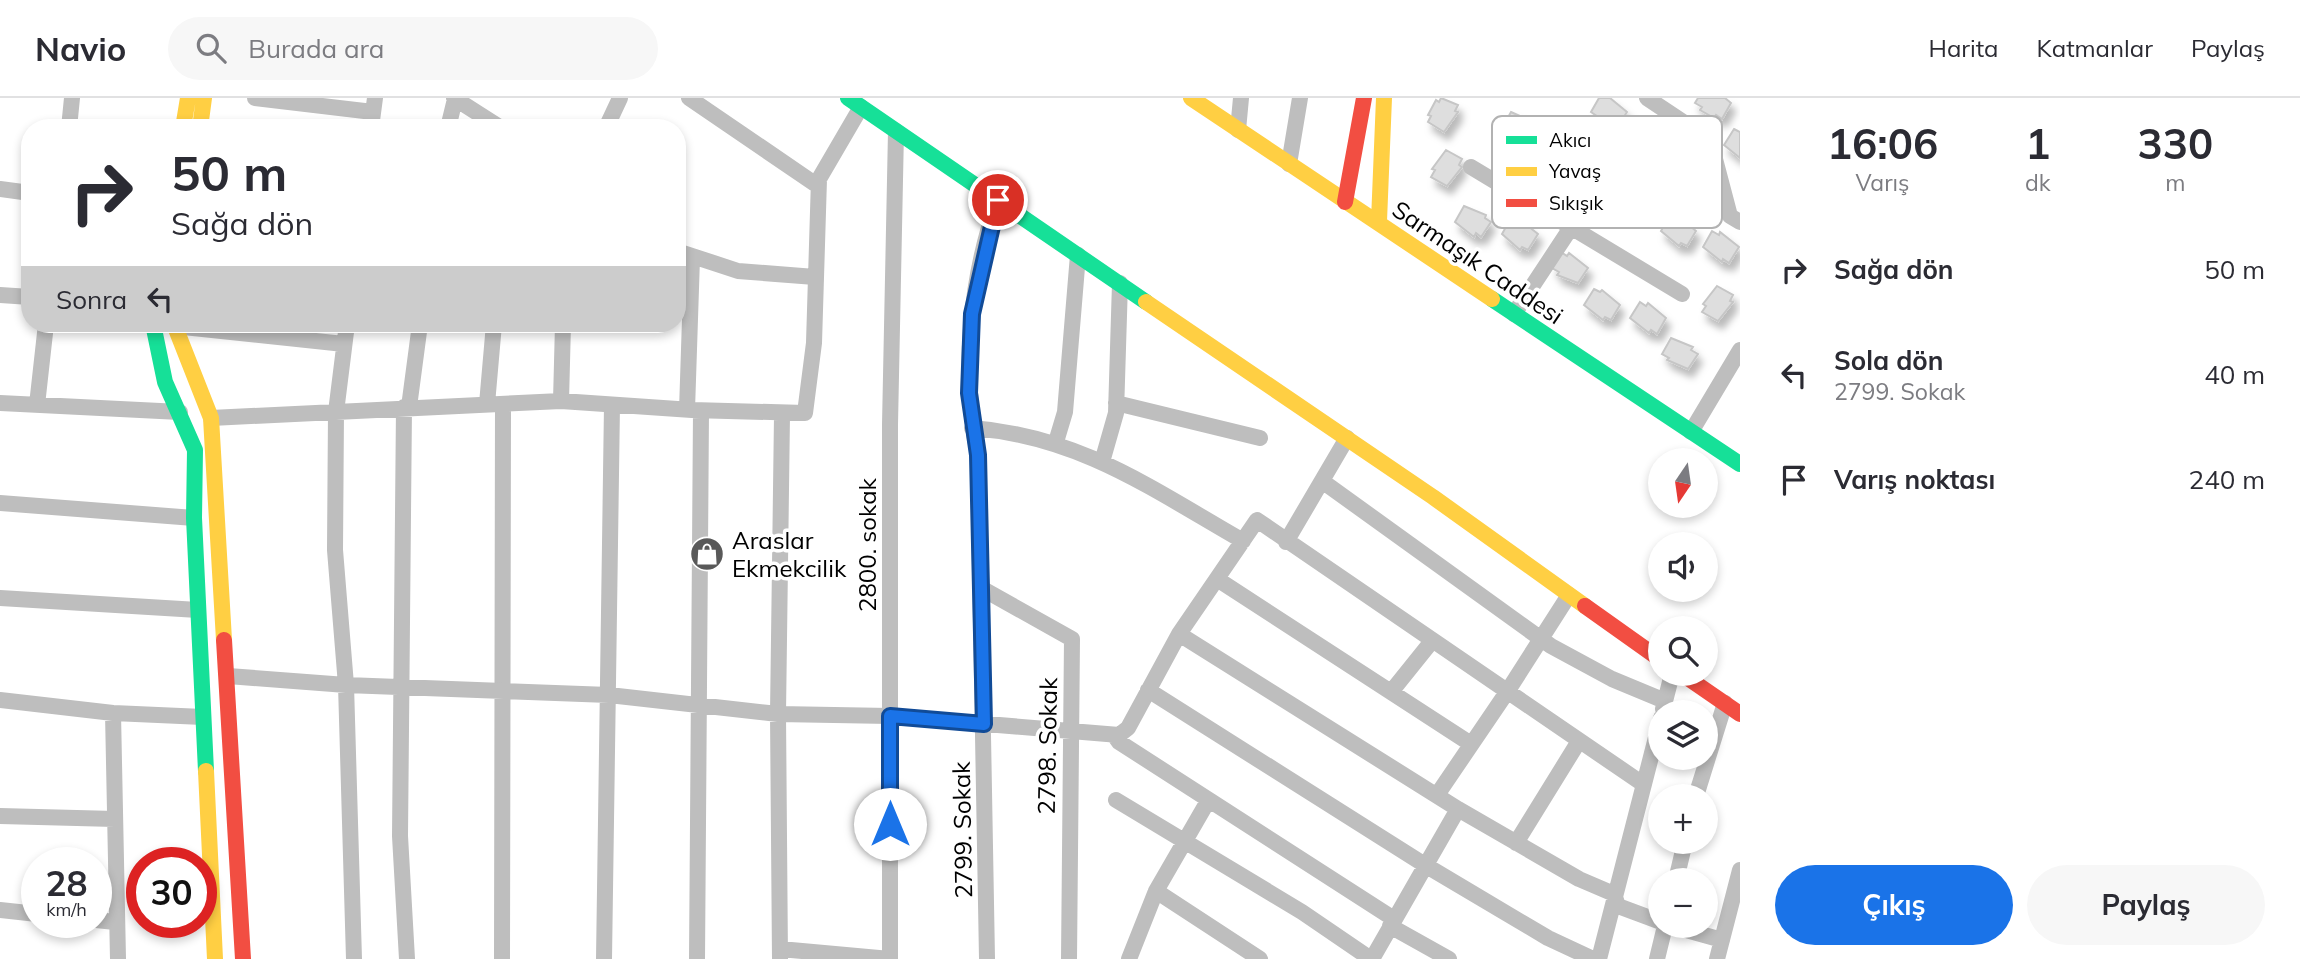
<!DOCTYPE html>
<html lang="tr">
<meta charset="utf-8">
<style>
body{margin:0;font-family:Mulish,sans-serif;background:#f7f7f7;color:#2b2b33;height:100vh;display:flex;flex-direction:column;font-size:26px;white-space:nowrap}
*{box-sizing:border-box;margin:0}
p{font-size:23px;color:#7c7c81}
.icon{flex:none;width:38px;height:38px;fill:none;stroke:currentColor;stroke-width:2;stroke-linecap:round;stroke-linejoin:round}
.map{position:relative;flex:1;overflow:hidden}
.side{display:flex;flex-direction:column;background:#fff;width:560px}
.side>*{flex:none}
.banner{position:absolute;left:21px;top:21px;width:665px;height:214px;border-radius:28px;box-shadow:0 4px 10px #0003;background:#fff;color:#2b2b33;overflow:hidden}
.needle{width:46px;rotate:193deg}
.buttons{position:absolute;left:1648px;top:350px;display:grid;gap:14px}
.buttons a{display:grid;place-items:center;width:70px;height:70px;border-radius:50%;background:#fff;box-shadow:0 4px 10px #0003;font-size:35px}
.speed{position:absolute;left:21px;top:749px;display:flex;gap:14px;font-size:35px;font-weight:700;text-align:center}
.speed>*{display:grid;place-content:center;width:91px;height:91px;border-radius:50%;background:#fff;box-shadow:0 4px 10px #0003;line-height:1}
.speed small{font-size:18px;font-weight:400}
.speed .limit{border:10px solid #d22;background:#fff;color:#111}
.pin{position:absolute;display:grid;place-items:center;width:60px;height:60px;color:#fff;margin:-30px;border:4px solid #fff;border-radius:50%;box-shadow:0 2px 7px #0007}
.me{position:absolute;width:77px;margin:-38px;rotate:0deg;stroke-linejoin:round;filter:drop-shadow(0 0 5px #0008)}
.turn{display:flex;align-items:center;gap:24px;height:147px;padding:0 35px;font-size:32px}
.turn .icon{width:91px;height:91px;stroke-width:2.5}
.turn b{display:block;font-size:49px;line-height:60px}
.then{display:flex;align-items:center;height:66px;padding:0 35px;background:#0003;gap:14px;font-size:26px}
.eta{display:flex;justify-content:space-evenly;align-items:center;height:119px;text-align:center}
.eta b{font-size:42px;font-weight:700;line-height:49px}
.button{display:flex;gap:14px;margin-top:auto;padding:14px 35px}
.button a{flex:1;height:80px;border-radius:42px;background:#1a73e8;color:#fff;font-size:28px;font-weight:700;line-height:80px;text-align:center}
.button a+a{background:#f7f7f7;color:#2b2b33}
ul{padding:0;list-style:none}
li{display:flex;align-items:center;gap:21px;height:105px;padding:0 35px}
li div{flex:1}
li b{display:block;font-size:26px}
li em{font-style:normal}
header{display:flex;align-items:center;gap:42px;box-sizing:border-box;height:98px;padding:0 35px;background:#fff;border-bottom:2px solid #e1e1e2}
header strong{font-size:33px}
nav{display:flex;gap:38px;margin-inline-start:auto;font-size:24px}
.search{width:490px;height:63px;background:#f7f7f7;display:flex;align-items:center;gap:18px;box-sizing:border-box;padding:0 24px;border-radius:38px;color:#7c7c81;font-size:26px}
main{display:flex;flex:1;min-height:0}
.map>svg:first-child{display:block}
</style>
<header>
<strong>Navio</strong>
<div class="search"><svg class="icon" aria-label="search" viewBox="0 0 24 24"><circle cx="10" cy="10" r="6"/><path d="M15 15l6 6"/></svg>Burada ara</div>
<nav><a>Harita</a><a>Katmanlar</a><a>Paylaş</a></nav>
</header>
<main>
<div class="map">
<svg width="1740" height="861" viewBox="0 0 1740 861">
<defs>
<filter id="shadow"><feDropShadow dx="4.5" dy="8" stdDeviation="3.5" flood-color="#0004"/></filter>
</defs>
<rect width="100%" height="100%" fill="#fff"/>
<path fill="#dedede" stroke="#c6c6c6" stroke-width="2" filter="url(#shadow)" d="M1441 0 1458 7 1455 13 1458 14 1444 34 1428 24 1431 18 1428 17 1436 2 1439 4Z
M1599 0H1610L1627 14 1617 30 1596 21 1598 19 1591 14Z
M1698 0H1725L1731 5 1722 21 1716 17 1714 20 1700 12 1702 9 1695 5Z
M1511 14 1533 24 1531 26 1538 30 1528 46 1522 43 1520 45 1502 30Z
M1734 31 1740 34V60L1724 47Z
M1446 52 1462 61 1459 67 1462 69 1447 88 1431 79 1435 72 1432 71Z
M1464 108 1486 117 1485 120 1491 124 1481 139 1476 135 1474 139 1455 124Z
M1670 117 1676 120 1678 118 1696 133 1687 148 1681 145 1679 148 1661 133Z
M1511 120 1517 124 1519 121 1538 136 1528 152 1522 149 1520 152 1502 136Z
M1712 133 1719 137 1720 134 1739 149 1729 165 1723 161 1722 164 1703 149Z
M1561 154 1567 158 1569 155 1588 170 1578 185 1557 177 1559 174 1552 170Z
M1717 188 1733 197 1730 203 1733 204 1718 223 1702 214 1706 208 1703 206Z
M1594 191 1600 194 1602 192 1620 207 1611 222 1605 219 1603 222 1584 207Z
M1640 204 1646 208 1648 205 1666 220 1657 236 1651 232 1649 235 1630 220Z
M1671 240 1693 249 1691 252 1698 256 1688 271 1667 262 1669 260 1662 256Z"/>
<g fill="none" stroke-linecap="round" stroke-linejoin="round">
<path stroke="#bebebe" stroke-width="16" d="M255 0 373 14
M454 0 501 30
M689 0 818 88
M1647 0 1710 42 1730 118 1740 124
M69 30 72 0
M371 30 375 0
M448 30 455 1
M606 30 620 0
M1238 32 1241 0
M1289 66 1300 0
M1471 69 1682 196
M0 91 30 95
M677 153 738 173 815 179
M0 197 30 199
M1514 216 1572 128
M347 226 336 314 335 452 346 587 354 861
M174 228 344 246
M561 303 563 226
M0 305 180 314
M1116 305 1260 340
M487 306 494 226
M37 307 46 226
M404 309 400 738 407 861
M409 309 420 226
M687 312 692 160
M211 320 561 303 692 312 805 315 814 245 819 81 861 9
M972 330C1079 338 1152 391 1243 443
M1691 334 1740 252
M1056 344 1065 314 1078 157
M1102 364 1116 315 1120 185
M1322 383 1551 548 1612 581 1665 603
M0 405 194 420
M1286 444 1347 340
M1217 481 1471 646
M981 490 1072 541 1069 861
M0 500 198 512
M1179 536 1458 711 1579 781 1614 796 1618 808 1661 824
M228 578 346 587 609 597 778 616 890 618 1119 637 1128 630 1179 536 1257 422 1643 686
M1148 592 1425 767 1548 840 1593 861
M1391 594 1432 543
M0 602 113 615 203 619
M1663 611 1672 576
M113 615 118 861
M1114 637 1119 644 1394 821
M1437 697 1507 594 1569 497
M1696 698 1725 605
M1116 702 1302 814 1371 861
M0 718 115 721
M1516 745 1579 643
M1676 782 1685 744
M1156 793 1260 861
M0 812 37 816
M96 822 115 824
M1390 828 1449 861
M1672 828 1722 842
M780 851 890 861
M502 861 503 306
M604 861 612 307
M697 861 701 313
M780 861 778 616 782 317
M890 861V327L896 33
M987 861 978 357C961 277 970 179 998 102
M1129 861 1156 793 1208 703
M1372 861 1458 711
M1599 861 1661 620
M1657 861 1665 828
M1717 861 1740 772"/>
<path stroke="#16e098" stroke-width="16" d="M848 0 1146 204
M1492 201 1740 366
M153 226 165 284 195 352 194 420 206 673"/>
<path stroke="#ffcf43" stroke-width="16" d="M1191 0 1492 201
M183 30 188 0
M200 30 204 0
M1379 123 1384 0
M1146 204 1433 399 1585 508
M174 226 211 320 224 542
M206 673 215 861"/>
<path stroke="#f24e42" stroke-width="16" d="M1345 104 1364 0
M1585 508 1661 562
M224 542 243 861
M1682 576 1740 616"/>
</g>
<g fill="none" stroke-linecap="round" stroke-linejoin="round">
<g stroke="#114b97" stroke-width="18">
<path id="route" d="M890 726V618L984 626 978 357 969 295 972 216 998 102"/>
</g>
<use href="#route" stroke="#1a73e8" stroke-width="12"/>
</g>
<defs>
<g id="shop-disc" transform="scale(1.75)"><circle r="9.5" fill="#595959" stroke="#fff"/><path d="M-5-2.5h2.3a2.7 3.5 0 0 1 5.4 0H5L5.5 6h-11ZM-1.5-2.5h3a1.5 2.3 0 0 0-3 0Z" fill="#fff"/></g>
</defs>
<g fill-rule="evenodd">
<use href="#shop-disc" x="707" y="456"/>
</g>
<g text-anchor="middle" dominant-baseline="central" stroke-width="7" stroke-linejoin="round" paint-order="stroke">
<g font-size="24" fill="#000" stroke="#fff">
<text transform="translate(1478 164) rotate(34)">Sarmaşık Caddesi</text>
<text transform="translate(867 447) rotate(-90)">2800. sokak</text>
<text transform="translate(1047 648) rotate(-89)">2798. Sokak</text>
<text transform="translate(962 732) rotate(-91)">2799. Sokak</text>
</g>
<g font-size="24" fill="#000" stroke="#fff" text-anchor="start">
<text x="732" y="442">Araslar<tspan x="732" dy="28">Ekmekcilik</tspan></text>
</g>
</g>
<rect x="1492" y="18" width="230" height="112" rx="10" fill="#fff" stroke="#b2b2b2" stroke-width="2"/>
<rect x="1506" y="38" width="31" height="8" fill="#16e098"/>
<rect x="1506" y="69" width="31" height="9" fill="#ffcf43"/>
<rect x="1506" y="101" width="31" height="8" fill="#f24e42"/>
<g font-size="19" fill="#000">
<text x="1549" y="49">Akıcı</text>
<text x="1549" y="80">Yavaş</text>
<text x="1549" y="112">Sıkışık</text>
</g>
</svg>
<div class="buttons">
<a><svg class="needle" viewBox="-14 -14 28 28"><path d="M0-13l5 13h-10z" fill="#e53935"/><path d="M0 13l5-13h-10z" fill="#7c7c81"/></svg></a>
<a><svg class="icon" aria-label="sound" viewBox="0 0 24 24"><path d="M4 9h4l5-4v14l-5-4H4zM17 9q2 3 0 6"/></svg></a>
<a><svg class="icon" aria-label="search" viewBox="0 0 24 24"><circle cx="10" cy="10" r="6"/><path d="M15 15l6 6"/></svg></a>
<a><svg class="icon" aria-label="layers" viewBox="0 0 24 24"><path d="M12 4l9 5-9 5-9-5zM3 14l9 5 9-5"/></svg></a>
<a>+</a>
<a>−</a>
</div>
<div class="speed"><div>28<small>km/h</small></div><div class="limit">30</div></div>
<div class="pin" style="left:998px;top:102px;background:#d93025"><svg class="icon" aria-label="arrive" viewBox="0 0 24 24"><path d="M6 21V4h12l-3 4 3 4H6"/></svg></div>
<svg class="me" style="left:890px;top:726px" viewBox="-20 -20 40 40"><circle r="19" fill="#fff"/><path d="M0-13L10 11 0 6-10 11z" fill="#1a73e8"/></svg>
<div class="banner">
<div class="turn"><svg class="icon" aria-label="right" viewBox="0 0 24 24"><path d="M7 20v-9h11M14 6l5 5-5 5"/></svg><div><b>50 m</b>Sağa dön</div></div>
<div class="then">Sonra<svg class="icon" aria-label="left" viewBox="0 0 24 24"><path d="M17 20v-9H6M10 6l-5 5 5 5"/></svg></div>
</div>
</div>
<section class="side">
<div class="eta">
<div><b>16:06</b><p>Varış</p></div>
<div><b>1</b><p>dk</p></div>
<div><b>330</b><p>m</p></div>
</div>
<ul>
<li><svg class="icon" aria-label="right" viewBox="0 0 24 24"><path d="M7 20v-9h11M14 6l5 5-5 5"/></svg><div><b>Sağa dön</b></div><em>50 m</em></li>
<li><svg class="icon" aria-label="left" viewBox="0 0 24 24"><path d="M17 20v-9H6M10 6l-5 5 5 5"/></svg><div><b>Sola dön</b><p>2799. Sokak</p></div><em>40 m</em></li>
<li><svg class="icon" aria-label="arrive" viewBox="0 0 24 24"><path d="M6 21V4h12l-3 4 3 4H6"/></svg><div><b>Varış noktası</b></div><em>240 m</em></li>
</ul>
<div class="button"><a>Çıkış</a><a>Paylaş</a></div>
</section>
</main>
